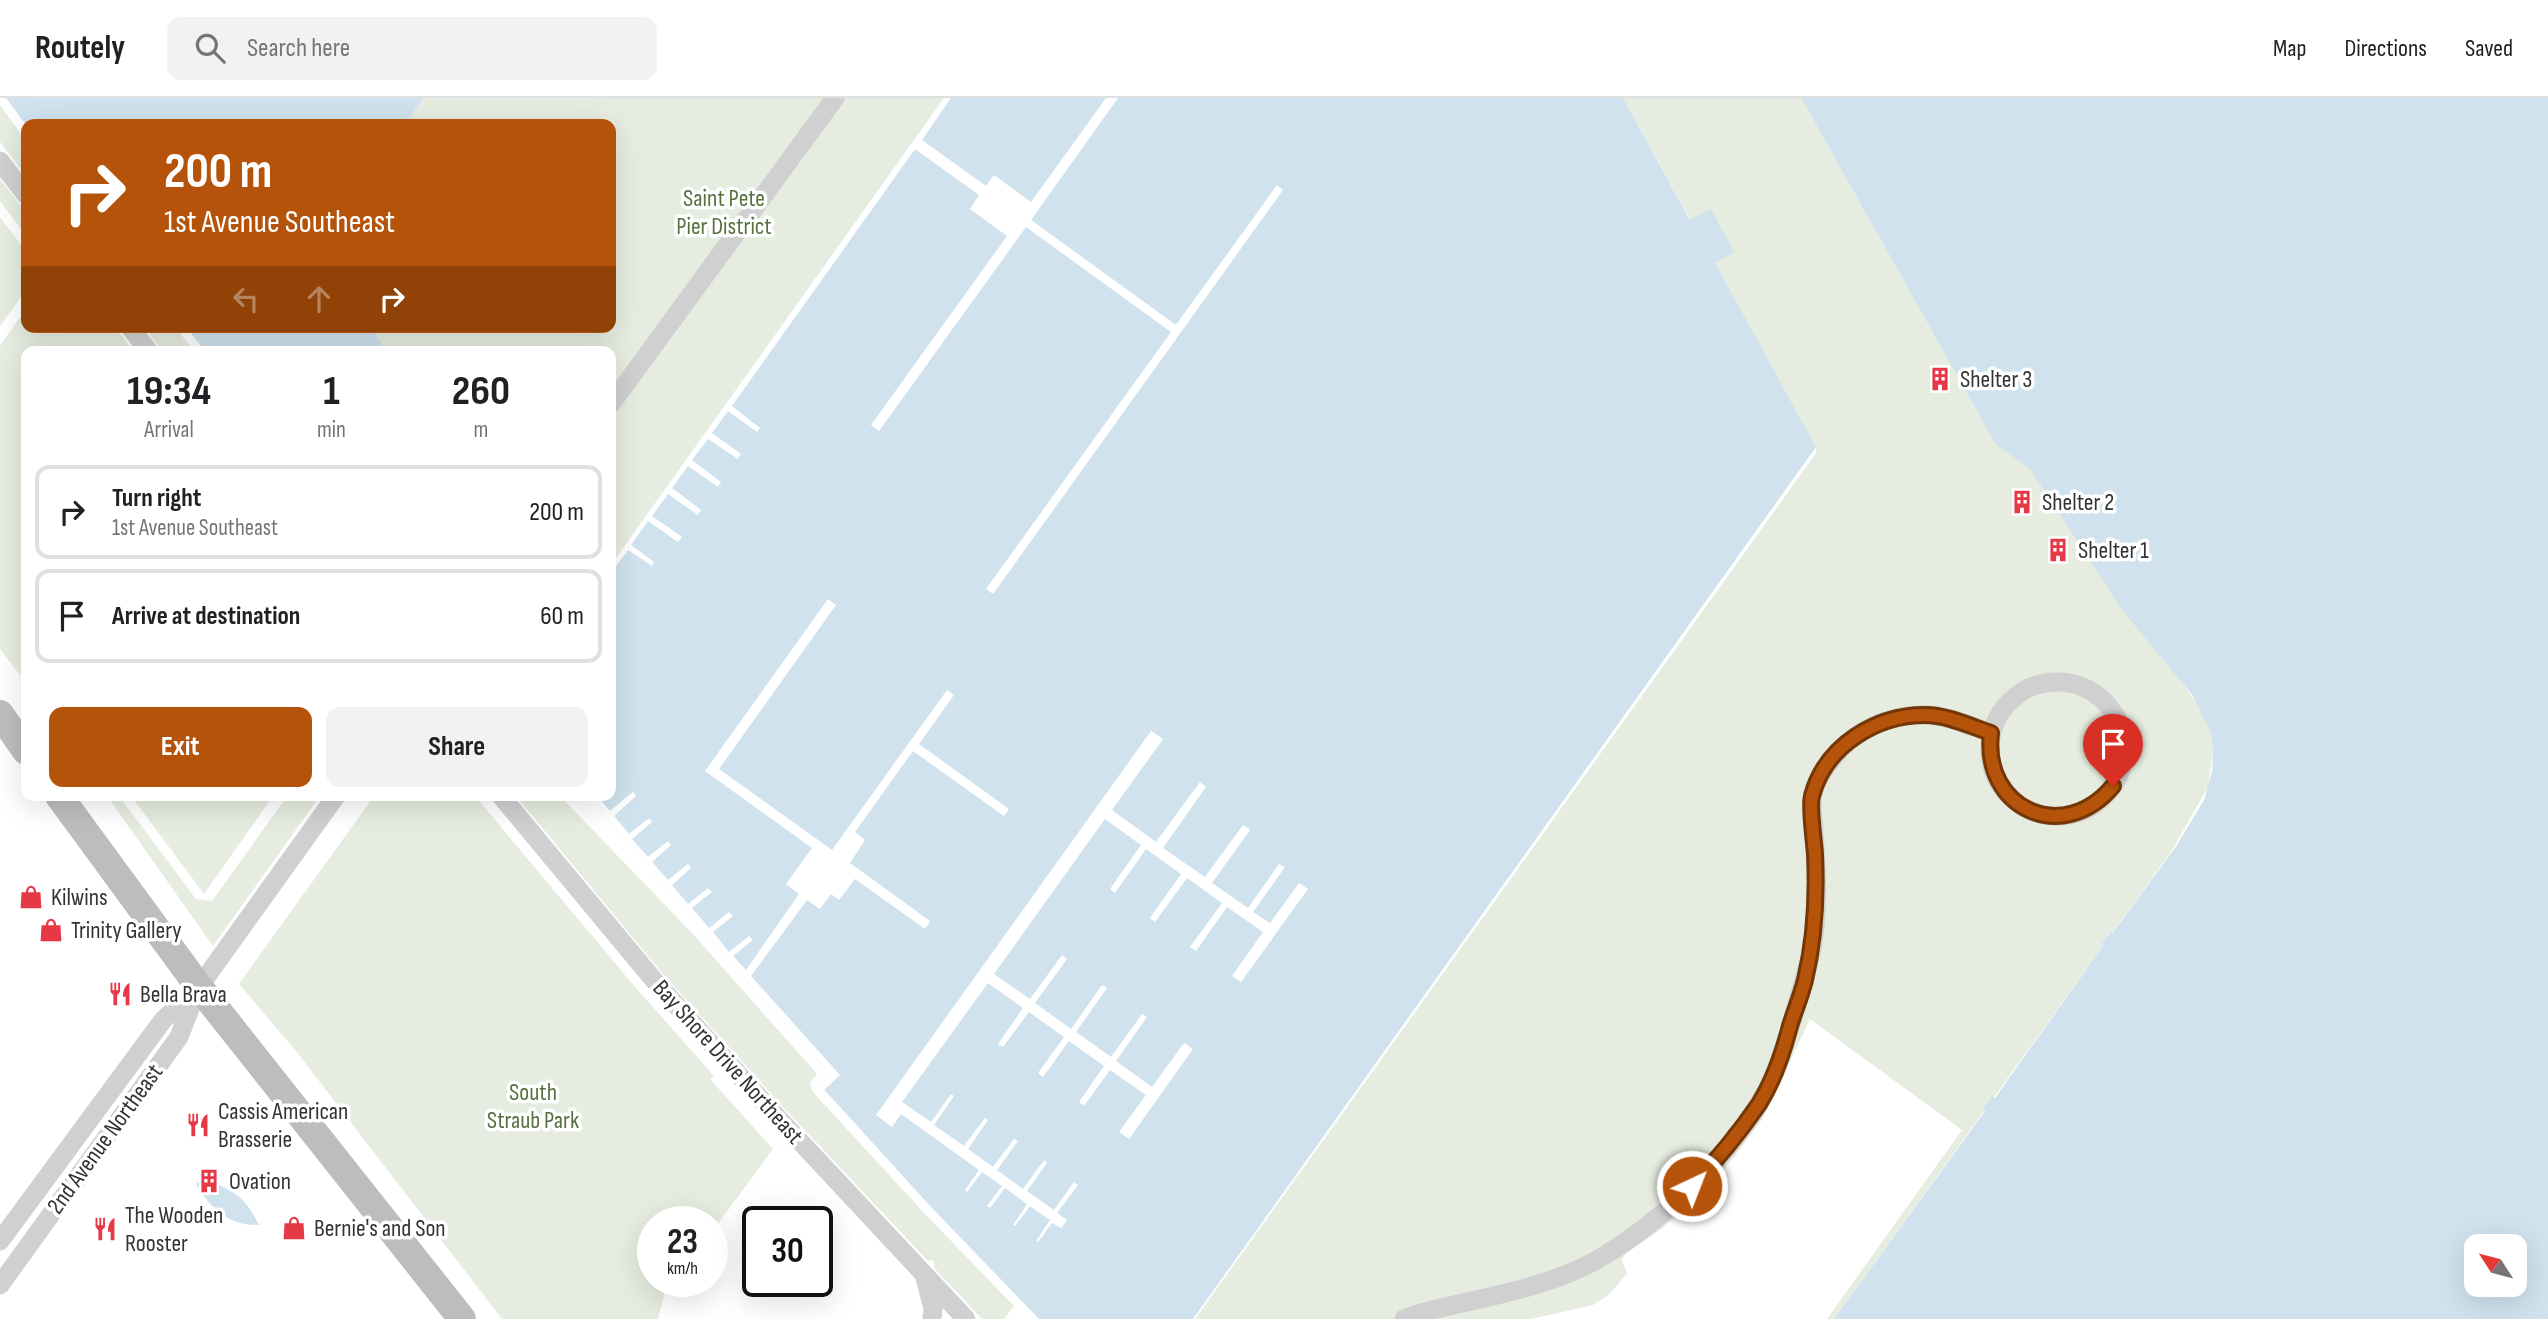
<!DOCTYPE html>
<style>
body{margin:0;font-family:"Sofia Sans Condensed",sans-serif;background:#f2f2f2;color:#202124;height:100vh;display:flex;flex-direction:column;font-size:26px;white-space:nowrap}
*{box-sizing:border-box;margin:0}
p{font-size:23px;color:#757577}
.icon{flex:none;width:38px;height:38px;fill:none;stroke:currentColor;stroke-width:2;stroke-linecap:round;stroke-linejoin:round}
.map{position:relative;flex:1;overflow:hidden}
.side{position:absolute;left:21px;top:248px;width:595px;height:455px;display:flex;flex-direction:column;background:#fff;border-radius:14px;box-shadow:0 7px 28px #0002}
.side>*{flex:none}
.top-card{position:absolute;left:21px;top:21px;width:595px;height:214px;border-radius:14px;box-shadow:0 7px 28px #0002;background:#b45309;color:#fff;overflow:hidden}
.needle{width:46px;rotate:306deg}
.buttons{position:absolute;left:2464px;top:1136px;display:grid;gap:14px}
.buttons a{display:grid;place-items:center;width:63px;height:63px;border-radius:14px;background:#fff;box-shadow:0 7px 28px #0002;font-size:35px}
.speed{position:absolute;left:637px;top:1108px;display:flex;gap:14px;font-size:35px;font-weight:700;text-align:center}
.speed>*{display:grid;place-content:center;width:91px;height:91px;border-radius:50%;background:#fff;box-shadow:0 7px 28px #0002;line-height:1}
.speed small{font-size:18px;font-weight:400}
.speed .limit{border:4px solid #111;border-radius:10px;background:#fff;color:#111}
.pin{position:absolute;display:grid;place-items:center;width:60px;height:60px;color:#fff;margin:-72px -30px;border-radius:50% 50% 50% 0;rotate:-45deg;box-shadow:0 0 7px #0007}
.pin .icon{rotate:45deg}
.me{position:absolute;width:77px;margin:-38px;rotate:43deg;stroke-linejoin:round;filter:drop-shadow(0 0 5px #0008)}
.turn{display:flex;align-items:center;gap:24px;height:147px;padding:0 28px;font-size:32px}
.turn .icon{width:91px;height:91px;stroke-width:2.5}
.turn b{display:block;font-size:49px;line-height:60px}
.lanes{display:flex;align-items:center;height:66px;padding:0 28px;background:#0003;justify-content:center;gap:35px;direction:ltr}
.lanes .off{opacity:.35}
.eta{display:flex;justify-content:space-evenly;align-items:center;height:119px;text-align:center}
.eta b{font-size:42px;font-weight:700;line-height:49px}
.action{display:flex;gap:14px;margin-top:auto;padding:14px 28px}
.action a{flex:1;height:80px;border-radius:14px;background:#b45309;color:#fff;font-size:28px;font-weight:700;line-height:80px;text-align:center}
.action a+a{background:#f2f2f2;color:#202124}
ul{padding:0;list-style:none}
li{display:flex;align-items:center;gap:21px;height:94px;margin:0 14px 10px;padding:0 14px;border:4px solid #e0e0e0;border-radius:14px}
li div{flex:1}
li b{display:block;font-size:26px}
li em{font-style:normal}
header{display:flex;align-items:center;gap:42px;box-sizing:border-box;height:98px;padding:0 35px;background:#fff;border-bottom:2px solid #e0e0e0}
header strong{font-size:33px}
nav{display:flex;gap:38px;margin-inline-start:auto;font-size:24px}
.search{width:490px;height:63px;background:#f2f2f2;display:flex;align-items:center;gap:18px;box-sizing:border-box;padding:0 24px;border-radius:14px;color:#757577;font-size:26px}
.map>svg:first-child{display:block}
</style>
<header>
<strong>Routely</strong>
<div class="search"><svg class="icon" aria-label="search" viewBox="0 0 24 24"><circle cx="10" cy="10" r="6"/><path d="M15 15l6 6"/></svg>Search here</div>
<nav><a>Map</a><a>Directions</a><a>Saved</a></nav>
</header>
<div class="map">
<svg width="2548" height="1221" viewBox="0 0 2548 1221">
<rect width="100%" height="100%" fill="#fff"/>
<path fill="#e6ecdf" d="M424 0H944L611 467V254H387L371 229H611V26H405Z
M1623 0H1801L1996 347 2030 371 2201 611 2210 633 2213 652 2208 689 2171 754 2113 833 2111 832 2101 846 2103 848 1834 1221H1827L1962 1032 1810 921 1763 1020 1734 1059 1702 1097 1660 1132 1625 1156 1622 1162 1627 1175 1610 1196 1593 1207 1531 1221H1195L1816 355V349Z
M0 7 26 43V78L0 44Z
M0 81 26 115V138L0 103Z
M0 119 26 154V192L0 228Z
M26 211V229H115L134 254H26V585L0 551V247Z
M144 229H175L195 254H163Z
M107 698H119L196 801 212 803 287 698H320L213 848Z
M131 698H273L204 796Z
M374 698H475L630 883 714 978 710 981 773 1051 714 1131 712 1132V1124H653V1183H668L658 1221H502L296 953 239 886Z
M516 698H560L692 835 817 976 810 985 812 993 925 1116 1014 1208 1004 1221H982L935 1171 933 1162 928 1163 784 1010 662 875Z"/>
<path fill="#cfe2ee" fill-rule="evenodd" d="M6 0H424L405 26 26 27Z
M944 0H1623L1690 122 1711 111 1734 154 1715 165 1816 349 1193 1221H1039L932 1110 820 987 831 977 742 877 588 698H611V467Z
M1801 0H2548V1221H1834L1985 1013 1983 1011 1992 998 1995 1000 2103 848 2101 846 2111 833 2113 834 2175 750 2204 702 2212 673 2213 652 2210 633 2193 598 2123 513 2030 371 1996 347ZM2515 1148V1186H2476V1148Z
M186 229H371L387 254H206Z
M205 1082C235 1092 245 1099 259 1127 229 1128 209 1110 196 1085Z"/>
<path fill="#fff" d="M944 0H951L922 42 986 88 994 77 1031 104 1106 0H1118L1031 122 1176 227 1277 87 1283 92 993 496 986 491 1171 234 1026 129 879 333 871 327 1007 138 970 111 979 97 915 51 732 308 760 330 757 334 728 313 712 335 741 356 738 361 708 341 692 362 721 384 718 389 688 368 672 390 701 412 698 417 668 396 652 418 682 439 678 444 648 423 631 447 654 464 652 468 628 452 611 475V467Z
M828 501 836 507 719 671 832 752 947 592 954 597 919 646 1009 711 1004 718 913 653 855 734 865 742 850 765 930 823 925 831 855 781 839 802 831 796 820 811 807 802 751 878 840 977 824 992 820 987 831 977 742 877 588 698H597L610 713 633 694 636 698 614 718 629 736 649 720 652 724 632 741 648 759 668 743 671 747 652 764 668 782 688 766 691 770 672 787 688 806 708 790 712 794 692 810 709 830 729 814 733 818 713 834 729 854 749 838 753 842 733 858 746 872 799 796 786 786 812 750 705 673Z
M1151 633 1163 641 1112 712 1156 744 1200 684 1206 689 1163 750 1205 779 1243 727 1250 732 1212 785 1248 810 1279 766 1285 769 1253 814 1270 825 1299 785 1308 791 1241 884 1232 878 1263 834 1227 809 1196 853 1190 849 1222 805 1187 780 1155 824 1150 820 1181 776 1146 751 1115 795 1110 791 1141 747 1105 721 994 876 1030 901 1062 857 1067 861 1035 905 1071 931 1102 887 1107 890 1076 934 1111 959 1142 916 1147 919 1116 963 1152 989 1184 945 1193 951 1129 1041 1119 1034 1146 997 1110 972 1084 1008 1079 1004 1104 968 1069 943 1043 979 1038 975 1064 939 1029 914 1003 949 998 946 1023 910 988 885 902 1004 931 1024 951 996 954 998 934 1027 964 1048 985 1020 988 1022 968 1051 993 1069 1014 1041 1018 1043 997 1072 1023 1091 1044 1062 1047 1065 1027 1093 1054 1112 1074 1084 1078 1087 1057 1115 1067 1122 1061 1130 1052 1125 1038 1144 1036 1143 1050 1122 1030 1108 1015 1128 1013 1127 1027 1106 1005 1090 990 1110 987 1108 1002 1088 982 1074 967 1094 965 1092 979 1072 901 1016 892 1029 876 1017Z"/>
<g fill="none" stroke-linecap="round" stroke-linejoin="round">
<path stroke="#d0d0d0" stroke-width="19" d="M0 63 26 97
M130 229 149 254
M611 306 835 0
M1990 651a67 67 0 1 1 134 0a67 67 0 1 1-134 0Z
M501 698 653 881 767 1008 966 1221
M0 1143 163 922 199 889 336 698
M925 1180 933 1210 932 1221
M0 1187 179 939 197 893
M1404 1221 1421 1215C1477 1200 1541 1192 1593 1164 1656 1129 1722 1066 1760 1004 1775 980 1783 953 1791 926 1800 894 1812 862 1815 829 1818 797 1816 765 1814 734 1814 723 1811 712 1812 702 1812 689 1824 670 1833 660 1854 632 1890 616 1925 617 1947 617 1970 628 1991 635"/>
<path stroke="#bdbdbd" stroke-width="28" d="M0 616 26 653
M59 698 199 889 462 1221"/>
</g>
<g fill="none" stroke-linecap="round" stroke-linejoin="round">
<g stroke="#753606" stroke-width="18">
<path id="route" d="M1692 1088C1716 1063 1739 1035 1759 1006 1774 982 1783 955 1790 928 1795 912 1801 898 1805 882 1815 840 1817 799 1815 756 1814 742 1809 709 1812 698 1825 648 1876 617 1925 617 1947 617 1970 628 1991 635 1982 711 2063 748 2113 688"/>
</g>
<use href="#route" stroke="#b45309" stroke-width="12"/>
</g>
<defs>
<g id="building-bare" transform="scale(1.89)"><path d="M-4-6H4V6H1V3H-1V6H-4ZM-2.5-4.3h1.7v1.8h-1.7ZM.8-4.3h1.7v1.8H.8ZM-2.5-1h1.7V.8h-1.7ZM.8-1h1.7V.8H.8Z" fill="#e63946" stroke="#fff" stroke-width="2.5" paint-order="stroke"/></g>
<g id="shop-bare" transform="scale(1.89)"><path d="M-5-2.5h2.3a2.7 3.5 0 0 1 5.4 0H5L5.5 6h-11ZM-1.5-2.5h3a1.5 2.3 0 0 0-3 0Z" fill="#e63946" stroke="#fff" stroke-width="2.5" paint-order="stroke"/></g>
<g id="restaurant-bare" transform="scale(1.89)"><path d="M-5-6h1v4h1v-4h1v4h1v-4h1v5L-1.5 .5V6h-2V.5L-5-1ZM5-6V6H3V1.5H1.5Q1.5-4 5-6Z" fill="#e63946" stroke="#fff" stroke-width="2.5" paint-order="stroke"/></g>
</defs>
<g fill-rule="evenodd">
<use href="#building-bare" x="1940" y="281"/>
<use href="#building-bare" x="2022" y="404"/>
<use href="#building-bare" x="2058" y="452"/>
<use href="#shop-bare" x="31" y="799"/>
<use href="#shop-bare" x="51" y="832"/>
<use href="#restaurant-bare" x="120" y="896"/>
<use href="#restaurant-bare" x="198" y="1027"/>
<use href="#building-bare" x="209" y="1083"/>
<use href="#shop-bare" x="294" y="1130"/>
<use href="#restaurant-bare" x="105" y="1131"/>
</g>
<g text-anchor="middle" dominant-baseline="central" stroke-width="7" stroke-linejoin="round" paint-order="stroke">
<g font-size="24" fill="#56703f" stroke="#fff">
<text x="724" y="100">Saint Pete<tspan x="724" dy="28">Pier District</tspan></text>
<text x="533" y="994">South<tspan x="533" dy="28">Straub Park</tspan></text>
</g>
<g font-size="24" fill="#333" stroke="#fff" text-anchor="start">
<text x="1960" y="281">Shelter 3</text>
<text x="2042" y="404">Shelter 2</text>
<text x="2078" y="452">Shelter 1</text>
<text x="51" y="799">Kilwins</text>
<text x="71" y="832">Trinity Gallery</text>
<text x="140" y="896">Bella Brava</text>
<text x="218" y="1013">Cassis American<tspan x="218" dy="28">Brasserie</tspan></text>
<text x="229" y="1083">Ovation</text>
<text x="125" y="1117">The Wooden<tspan x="125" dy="28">Rooster</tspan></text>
<text x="314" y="1130">Bernie's and Son</text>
</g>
<g font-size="24" fill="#333" stroke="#fff">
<text transform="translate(728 964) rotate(48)">Bay Shore Drive Northeast</text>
<text transform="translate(105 1041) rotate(-54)">2nd Avenue Northeast</text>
</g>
</g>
</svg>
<div class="buttons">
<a><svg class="needle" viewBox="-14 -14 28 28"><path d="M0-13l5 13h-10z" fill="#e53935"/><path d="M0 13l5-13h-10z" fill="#757577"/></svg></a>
</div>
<div class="speed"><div>23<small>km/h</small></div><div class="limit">30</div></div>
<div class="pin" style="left:2113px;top:688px;background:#d93025"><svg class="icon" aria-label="arrive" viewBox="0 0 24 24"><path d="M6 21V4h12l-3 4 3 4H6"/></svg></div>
<svg class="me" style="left:1692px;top:1088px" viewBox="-20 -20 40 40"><circle r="17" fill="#b45309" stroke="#fff" stroke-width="3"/><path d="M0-11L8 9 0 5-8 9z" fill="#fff"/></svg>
<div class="top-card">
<div class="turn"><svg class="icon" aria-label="right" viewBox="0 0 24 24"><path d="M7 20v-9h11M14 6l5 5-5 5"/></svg><div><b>200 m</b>1st Avenue Southeast</div></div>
<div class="lanes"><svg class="icon off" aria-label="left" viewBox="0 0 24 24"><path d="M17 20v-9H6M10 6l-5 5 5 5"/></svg><svg class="icon off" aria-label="ahead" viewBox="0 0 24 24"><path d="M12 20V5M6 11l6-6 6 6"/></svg><svg class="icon" aria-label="right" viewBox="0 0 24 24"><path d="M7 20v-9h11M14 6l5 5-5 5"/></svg></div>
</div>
<section class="side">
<div class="eta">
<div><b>19:34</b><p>Arrival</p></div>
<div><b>1</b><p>min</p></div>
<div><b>260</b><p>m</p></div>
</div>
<ul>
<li><svg class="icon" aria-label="right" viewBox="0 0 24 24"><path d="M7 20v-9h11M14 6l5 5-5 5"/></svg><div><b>Turn right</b><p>1st Avenue Southeast</p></div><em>200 m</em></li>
<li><svg class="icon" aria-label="arrive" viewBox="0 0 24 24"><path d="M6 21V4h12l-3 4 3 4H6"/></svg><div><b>Arrive at destination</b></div><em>60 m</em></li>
</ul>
<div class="action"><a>Exit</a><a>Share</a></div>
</section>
</div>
